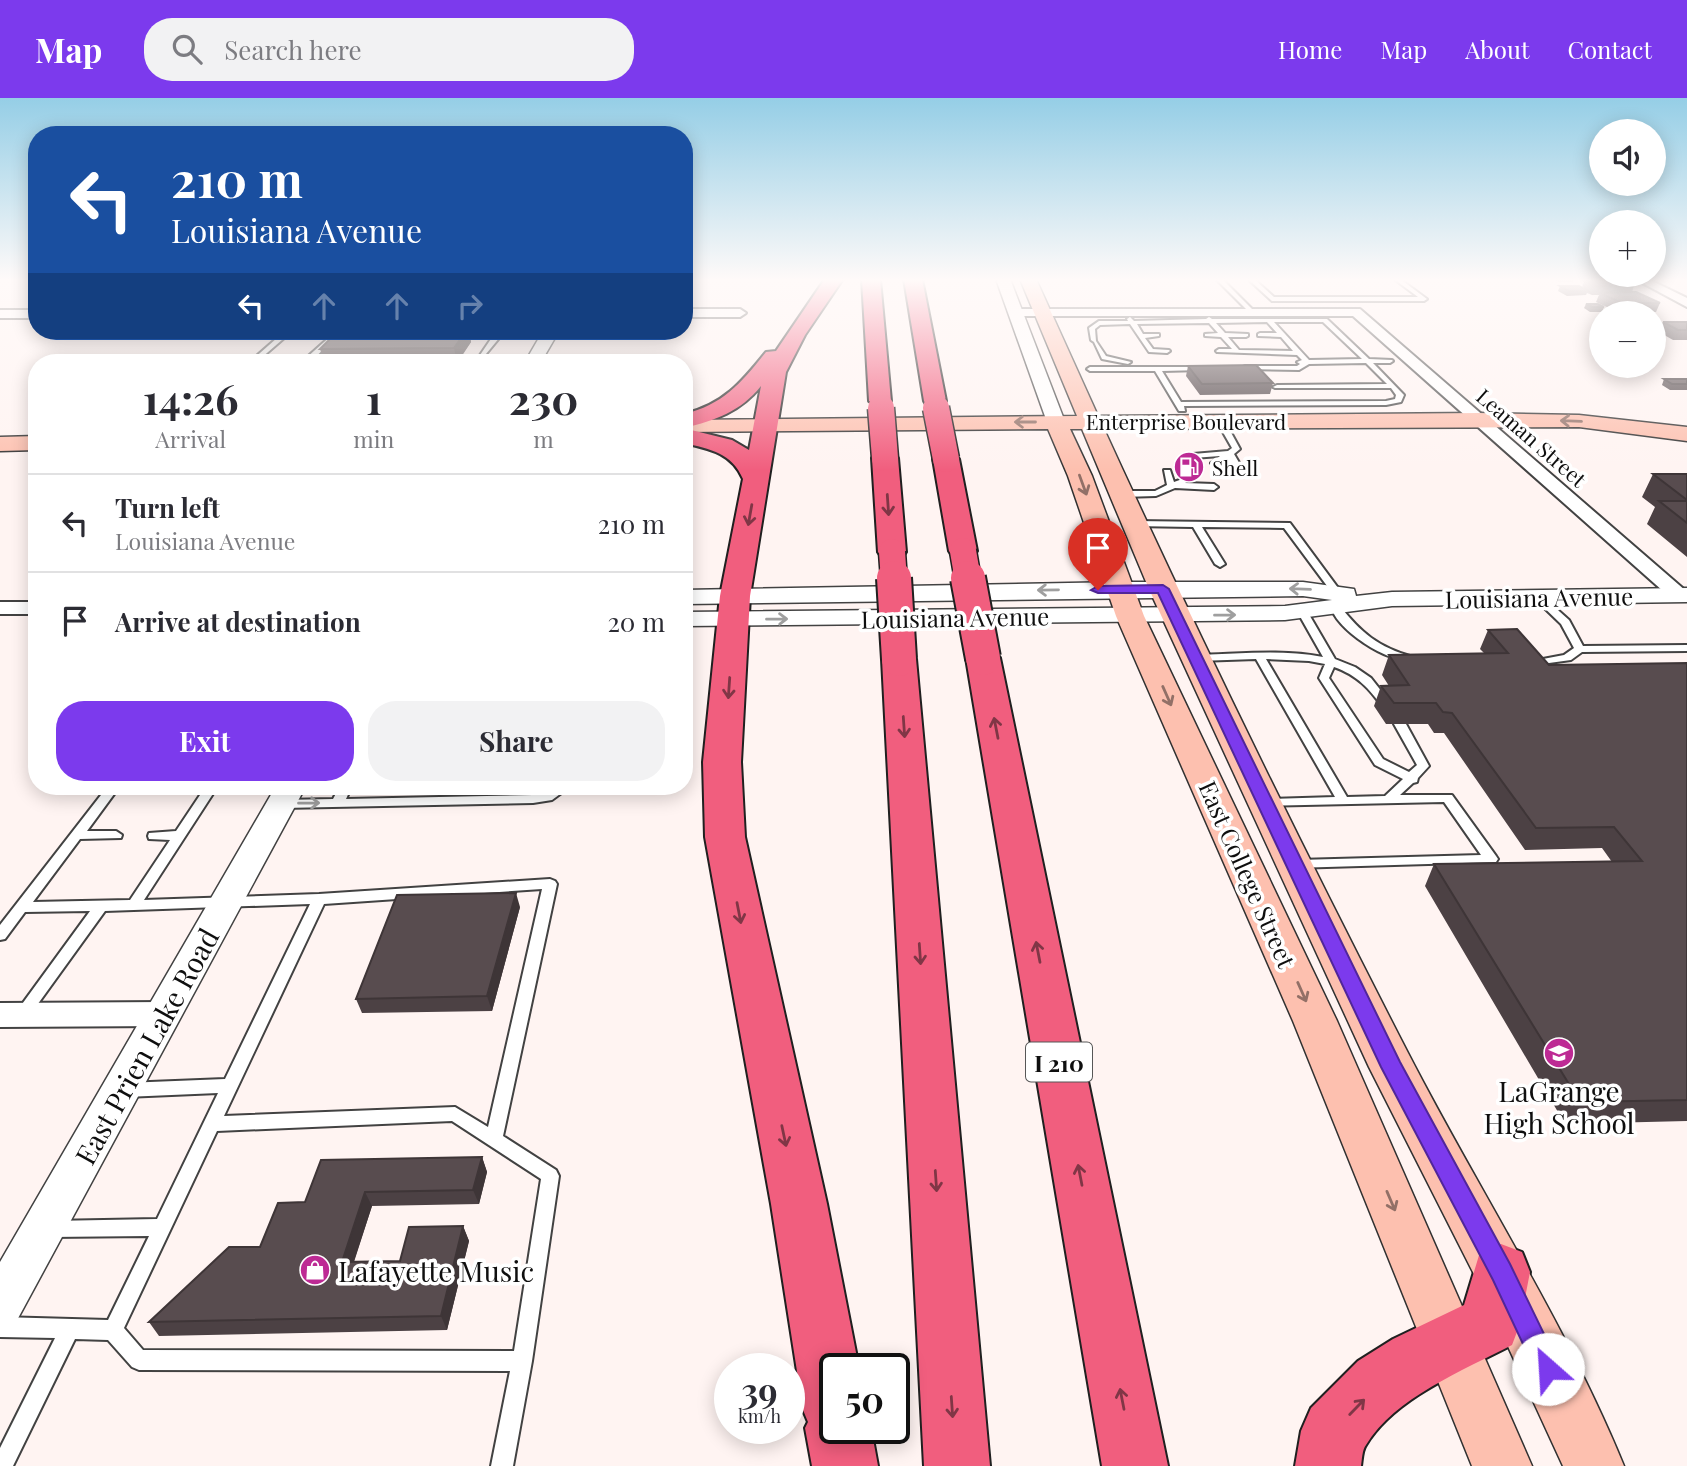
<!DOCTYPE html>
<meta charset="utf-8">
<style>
body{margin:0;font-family:"Playfair Display",serif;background:#f2f2f3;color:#2b2b33;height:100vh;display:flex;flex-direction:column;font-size:26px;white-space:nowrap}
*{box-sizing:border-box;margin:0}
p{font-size:23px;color:#7c7c81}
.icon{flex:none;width:38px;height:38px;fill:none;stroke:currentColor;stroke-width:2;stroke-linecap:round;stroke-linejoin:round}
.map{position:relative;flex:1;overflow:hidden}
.drawer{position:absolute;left:28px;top:256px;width:665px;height:441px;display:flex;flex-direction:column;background:#fff;border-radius:28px;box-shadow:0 4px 18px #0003}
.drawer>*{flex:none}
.hud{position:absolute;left:28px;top:28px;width:665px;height:214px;border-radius:28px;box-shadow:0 4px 18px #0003;background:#1a4fa0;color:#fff;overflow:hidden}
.buttons{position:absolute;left:1589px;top:21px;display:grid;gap:14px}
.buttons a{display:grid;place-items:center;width:77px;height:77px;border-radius:50%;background:#fff;box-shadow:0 4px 18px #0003;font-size:35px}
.speed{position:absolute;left:714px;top:1255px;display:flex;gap:14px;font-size:35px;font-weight:700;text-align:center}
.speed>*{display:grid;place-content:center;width:91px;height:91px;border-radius:50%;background:#fff;box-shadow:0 4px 18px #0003;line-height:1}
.speed small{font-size:18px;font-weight:400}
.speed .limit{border:4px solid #111;border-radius:10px;background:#fff;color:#111}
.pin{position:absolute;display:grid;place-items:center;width:60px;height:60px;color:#fff;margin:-72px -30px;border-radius:50% 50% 50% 0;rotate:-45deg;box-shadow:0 0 7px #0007}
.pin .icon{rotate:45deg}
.me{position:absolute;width:77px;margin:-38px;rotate:334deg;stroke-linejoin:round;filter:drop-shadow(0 0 5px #0008)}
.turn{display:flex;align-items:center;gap:24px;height:147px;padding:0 28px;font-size:32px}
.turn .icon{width:91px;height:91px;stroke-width:2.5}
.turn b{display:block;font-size:49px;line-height:60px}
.lanes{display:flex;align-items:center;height:66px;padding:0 28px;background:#0003;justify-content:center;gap:35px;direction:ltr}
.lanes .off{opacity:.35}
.eta{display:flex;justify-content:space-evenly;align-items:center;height:119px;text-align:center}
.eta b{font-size:42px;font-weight:700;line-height:49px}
.primary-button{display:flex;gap:14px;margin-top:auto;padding:14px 28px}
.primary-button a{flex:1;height:80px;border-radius:28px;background:#7c3aed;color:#fff;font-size:28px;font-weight:700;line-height:80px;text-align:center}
.primary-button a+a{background:#f2f2f3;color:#2b2b33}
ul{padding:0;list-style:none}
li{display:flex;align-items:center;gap:21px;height:98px;padding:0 28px;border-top:2px solid #e1e1e2}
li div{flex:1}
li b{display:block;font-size:26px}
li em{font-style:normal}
header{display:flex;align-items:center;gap:42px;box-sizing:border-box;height:98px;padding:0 35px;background:#7c3aed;color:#fff}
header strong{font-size:33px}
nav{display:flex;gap:38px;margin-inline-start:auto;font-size:24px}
.search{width:490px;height:63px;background:#f2f2f3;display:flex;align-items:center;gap:18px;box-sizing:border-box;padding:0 24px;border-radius:28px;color:#7c7c81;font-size:26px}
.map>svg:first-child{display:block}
</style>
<header>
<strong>Map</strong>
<div class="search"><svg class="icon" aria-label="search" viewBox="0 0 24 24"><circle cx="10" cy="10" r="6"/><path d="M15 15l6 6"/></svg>Search here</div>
<nav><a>Home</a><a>Map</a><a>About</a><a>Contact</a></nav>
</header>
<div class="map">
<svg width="1687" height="1368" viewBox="0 0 1687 1368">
<rect width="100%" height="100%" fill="#fff4f2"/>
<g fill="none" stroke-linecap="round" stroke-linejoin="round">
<g stroke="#424242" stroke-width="4">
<path id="service" d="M1216 181H1222L1254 213V215H1250Z
M1248 181H1254L1274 199H1418L1394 181H1400L1427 201 1424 203H1272Z
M1130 219 1134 223 1206 221 1209 219 1212 221H1327L1369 261 1392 262 1393 263 1390 265H1373L1404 297 1401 304 1386 307 1184 308 1185 313H1179L1155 273H1090L1087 271 1090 269H1204V271L1202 272 1162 273 1181 304 1386 303 1395 301 1396 297 1391 290H1275L1273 289 1277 287 1387 286 1366 265 1309 266 1299 272 1243 271V269L1245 268H1297L1300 266 1297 264 1302 262 1297 257 1217 254 1216 253 1219 251H1232L1221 239 1205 238V236L1218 235 1209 225 1137 226 1143 236H1159V238L1145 240 1153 251 1169 252 1170 253 1167 255 1149 254 1130 226 1100 227 1095 231 1096 243 1106 258 1131 264 1128 266 1102 261 1094 244 1091 242 1089 230 1099 223H1128L1127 221ZM1267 224 1277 235H1260L1258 236V238L1281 239 1293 253 1239 252 1228 239H1246L1248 238V236L1225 235 1216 225ZM1274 224H1323L1362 261 1309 262Z
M285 233H353L354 234 340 236 310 264H252V262ZM290 235 333 236 305 261H260Z
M450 233H505L481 262 478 260 495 235H453Z
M1217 320H1223L1240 351 1234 356 1244 373 1243 375H1237L1228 360 1215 367 1211 365 1220 358 1193 360 1189 358 1193 356 1228 353 1232 350 1216 322Z
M1164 372H1170L1174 384 1188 379 1192 381 1185 385 1214 386 1218 389 1214 392 1175 390 1156 398 1122 399 1118 396 1122 393H1155L1167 387Z
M1135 423 1290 425 1341 494 1339 496H1333L1284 430 1202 429 1225 466 1220 469 1215 466 1193 429 1132 428V424Z
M1538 496 1541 497 1569 522 1583 548 1687 547V553L1582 554 1571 562 1527 568 1526 566 1527 564 1564 557 1574 550 1561 526 1533 499Z
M1335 506 1339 507C1361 535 1378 549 1413 559L1414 561 1413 563C1389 566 1333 530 1331 507Z
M1302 510 1307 513 1335 561 1355 569 1371 580 1393 608 1387 611 1383 610C1370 591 1357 577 1334 569L1329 580 1383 661 1409 674 1417 667 1394 626 1400 623 1406 626 1429 668 1418 680 1417 684 1413 685 1400 697H1452L1496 758 1498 761 1496 764 1293 770 1291 767 1293 764 1298 762 1481 757 1444 704 1264 708 1262 705 1264 702 1268 701 1335 699 1256 561 1198 563 1193 560 1198 557C1240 556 1282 551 1323 559L1297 513ZM1266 561 1309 563 1325 566 1319 580 1375 667 1403 681 1385 698 1347 699Z
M108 688H120L87 733H116L122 737 121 740 80 741 33 804 130 802 170 742 149 741 148 738 149 735 176 733 206 688H218L144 802 319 796 550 781 555 783 557 786 503 1038 556 1072 559 1078 532 1263 513 1368H491L510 1273 139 1272 132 1269 108 1242 75 1241 13 1368H0V1350L55 1240 0 1239V1219L108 1222 149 1138 50 1139 44 1137 41 1131 44 1125 50 1123 157 1121 218 995 125 999 119 997 117 992 119 987 125 985 225 981 310 806 105 813 27 921 22 923 17 921 14 917 17 913 90 813 25 814 5 841 0 842V827ZM542 791 488 1029 455 1009 224 1018 324 806ZM452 1023 541 1081 514 1253 143 1252 124 1230 217 1033Z
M340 688H352L346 701 533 697C547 695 556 687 571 688L552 702 533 705 282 710 276 706 282 702 333 701Z"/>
</g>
<g stroke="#424242" stroke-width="4">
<path id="minor" d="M1635 181H1648L1687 200V209Z
M684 211H740L746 215 740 219H684Z
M1016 211H1360L1686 493 1687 500 1672 501 1353 218H1012L1010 215Z
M0 212H37V220H0Z
M0 504H37V516H0Z
M165 904 176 907 180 916 176 925 165 928 0 929V905Z"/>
</g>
<g stroke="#424242" stroke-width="3">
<path id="tertiary" d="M996 181H1010L1065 324 1062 328H1050L1047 324Z
M543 233H559L541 264H525Z
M1121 484H1303L1354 491 1356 498 1392 494 1687 490V504L1392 508 1285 522 684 528V514L1285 508 1332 502 1303 498 684 506V492Z
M276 688H306L16 1224 0 1231V1164Z"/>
</g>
<g stroke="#313131" stroke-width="3">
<path id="secondary" d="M1020 181H1036L1098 318 1479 315 1579 317 1687 329V343L1579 329 1104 331C1200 541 1302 749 1408 955 1479 1093 1565 1224 1624 1368H1563L1482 1192 1369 969 1149 491 1082 331H1070L1092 378 1144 518 1337 923 1532 1368H1472L1293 923 1116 518 1068 378 1048 331 684 334V322L1077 318Z
M37 338V352L0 353V339Z"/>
</g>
<g stroke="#202020" stroke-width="4">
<path id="motorway" d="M825 181H843L805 237 786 274 750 498 741 664 745 739 827 1106 859 1270H835V1330H871L878 1368H812L805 1330 808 1324 803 1312 771 1106 705 739 703 664 720 498 743 381C732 355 710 351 684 345V333L691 332 732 342 749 352 761 288C740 314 716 322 684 330V316C723 307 742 284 766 254L776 253Z
M862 181H880L891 303 880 310 869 303Z
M904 181H922L946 303 943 308H927L924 303Z
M885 352 894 355 898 360 906 454 902 460 892 463 882 460 878 454 872 360 876 355Z
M946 353 955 356 959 361 977 453 973 459 963 462 953 459 949 453 933 361 937 356Z
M983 550 995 553 1000 560 1168 1368H1102L966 560 971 553Z
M899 551 911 554 916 561 990 1368H924L882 561 887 554Z
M1501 1146 1522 1154 1530 1174 1520 1226 1512 1247C1464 1272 1394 1300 1366 1347 1362 1352 1362 1362 1361 1368H1295L1301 1333 1311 1310 1358 1263 1393 1241 1464 1207 1480 1154Z"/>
</g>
<use href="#service" fill="#fff" fill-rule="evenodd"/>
<use href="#minor" fill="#fff" fill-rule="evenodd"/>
<use href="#tertiary" fill="#fff" fill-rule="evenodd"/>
<use href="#secondary" fill="#fdc0af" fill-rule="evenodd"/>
<use href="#motorway" fill="#f15e7e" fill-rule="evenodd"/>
<g stroke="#202020" stroke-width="22" stroke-linecap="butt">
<path id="motorway-bridge-far2" d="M880 303 881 312
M935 303 937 312"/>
</g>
<g stroke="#202020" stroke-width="29" stroke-linecap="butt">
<path id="motorway-bridge-far1" d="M881 310 885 360
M936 310 946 361
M963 453 968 482
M892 454 894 482"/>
</g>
<g stroke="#202020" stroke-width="38" stroke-linecap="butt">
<path id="motorway-bridge" d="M894 480 899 561
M968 480 983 560"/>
</g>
<use href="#motorway-bridge-far2" stroke="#f15e7e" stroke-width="20"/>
<use href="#motorway-bridge-far1" stroke="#f15e7e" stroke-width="26"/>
<use href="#motorway-bridge" stroke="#f15e7e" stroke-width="34"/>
</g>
<path fill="#4c4144" d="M1517 181H1544L1543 182H1522Z
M1553 181H1574L1573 184H1559Z
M1578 181H1615L1614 182 1634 188 1632 194 1660 205 1656 214H1618L1596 204 1599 197H1592L1587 195 1586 197 1567 198 1558 193 1560 188 1582 189 1584 184Z
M1586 206 1604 209 1602 214H1590L1584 210Z
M1663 224H1687V242H1673L1659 234Z
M338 233H469L471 244 458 264H324L320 251Z
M1188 268 1273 285 1270 296 1200 297 1186 278Z
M1664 281H1687V292H1670L1662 287Z
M1653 376H1687V459L1647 426 1655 409 1642 399Z
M1488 532 1549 567 1687 565V1023L1565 1026 1425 788 1434 766 1612 764 1602 750 1525 752 1444 635H1434L1428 626H1386L1374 608 1381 588H1389L1382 577 1389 557 1484 555 1480 551Z
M520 809 492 913 362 915 356 901Z
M482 1059 487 1074 479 1106 372 1108 354 1164 400 1163 463 1128 469 1143 447 1232 159 1238 149 1224 260 1149 305 1104Z"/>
<path fill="#3e3537" d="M466 233H469L471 244 457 264 454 250Z
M516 795 520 809 492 913 487 898Z
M482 1059 487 1074 479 1106 473 1092Z
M365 1094 372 1108 349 1178 342 1164Z
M463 1128 469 1143 447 1232 441 1218Z"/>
<path fill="#584c4f" stroke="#3e3537" stroke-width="2" d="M1584 182H1623L1634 188H1595Z
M1560 188H1579L1588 193H1569Z
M1636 194 1660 205H1622L1600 195Z
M1586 206H1598L1604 209H1592Z
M1663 224H1687V232H1678Z
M338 233H466L454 250 320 251Z
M1256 267 1273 285 1202 286 1188 268Z
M1664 281H1687V286H1672Z
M1653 376H1687V402Z
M1659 403H1687V425Z
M1517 531 1549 567 1687 565V1002L1580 1004 1434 766 1642 763 1614 729 1536 730 1452 615 1443 614 1436 605H1394L1381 588 1409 587 1389 557 1508 555 1488 532Z
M516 795 487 898 356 901 397 797Z
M482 1059 473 1092 365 1094 342 1164 400 1163 409 1129 463 1128 441 1218 149 1224 229 1149H260L278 1105 305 1104 321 1062Z"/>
<defs><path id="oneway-shaft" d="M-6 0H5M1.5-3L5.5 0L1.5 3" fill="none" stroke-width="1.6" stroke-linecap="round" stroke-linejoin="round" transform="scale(1.75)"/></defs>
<g stroke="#927067">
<use href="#oneway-shaft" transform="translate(1571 323) rotate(-178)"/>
<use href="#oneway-shaft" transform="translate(1025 324) rotate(180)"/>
<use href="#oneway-shaft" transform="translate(1083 387) rotate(70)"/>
<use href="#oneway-shaft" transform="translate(1167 598) rotate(66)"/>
<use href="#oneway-shaft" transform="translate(1302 894) rotate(66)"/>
<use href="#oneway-shaft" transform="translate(1391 1103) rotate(67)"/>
</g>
<g stroke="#803646">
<use href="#oneway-shaft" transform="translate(888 407) rotate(86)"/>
<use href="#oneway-shaft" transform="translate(750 417) rotate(100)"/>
<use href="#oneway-shaft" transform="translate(729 590) rotate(94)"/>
<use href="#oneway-shaft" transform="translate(904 629) rotate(86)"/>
<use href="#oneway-shaft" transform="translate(996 630) rotate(-101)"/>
<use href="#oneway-shaft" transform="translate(739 815) rotate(79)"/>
<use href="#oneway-shaft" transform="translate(1038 854) rotate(-101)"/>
<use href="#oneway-shaft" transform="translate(920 856) rotate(86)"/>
<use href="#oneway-shaft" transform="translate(784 1038) rotate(78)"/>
<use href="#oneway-shaft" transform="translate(1080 1077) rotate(-101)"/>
<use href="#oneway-shaft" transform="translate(936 1083) rotate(86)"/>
<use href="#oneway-shaft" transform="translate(1122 1301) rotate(-101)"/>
<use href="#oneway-shaft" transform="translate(952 1309) rotate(86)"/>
<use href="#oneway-shaft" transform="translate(1357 1309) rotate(-46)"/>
</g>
<g stroke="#9f9f9f">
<use href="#oneway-shaft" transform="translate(1300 491) rotate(-178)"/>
<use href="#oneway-shaft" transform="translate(1048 492) rotate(179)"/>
<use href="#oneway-shaft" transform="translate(1225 517) rotate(-1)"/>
<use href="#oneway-shaft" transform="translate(777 521) rotate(-1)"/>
<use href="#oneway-shaft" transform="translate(309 705) rotate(-1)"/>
</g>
<linearGradient id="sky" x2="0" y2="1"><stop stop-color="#95cee6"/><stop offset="0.49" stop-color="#fffaf9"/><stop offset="1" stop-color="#fffaf9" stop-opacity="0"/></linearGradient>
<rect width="1687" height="372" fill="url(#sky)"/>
<path fill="#7c3aed" stroke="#51269a" stroke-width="2" d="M1163 487 1169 491 1400 964 1510 1166 1561 1271 1557 1280 1548 1284 1539 1280 1493 1182 1381 969 1158 495H1098L1091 492 1098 488Z"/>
<defs>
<g id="fuel-disc" transform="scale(1.575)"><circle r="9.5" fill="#bd2a94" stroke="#fff"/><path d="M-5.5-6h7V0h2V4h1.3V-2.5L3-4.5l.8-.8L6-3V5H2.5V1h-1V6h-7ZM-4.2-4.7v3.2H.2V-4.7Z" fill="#fff"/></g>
<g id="school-disc" transform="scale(1.575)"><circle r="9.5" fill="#bd2a94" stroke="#fff"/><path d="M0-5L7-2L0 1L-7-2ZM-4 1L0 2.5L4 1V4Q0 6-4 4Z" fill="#fff"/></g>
<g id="shop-disc" transform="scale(1.575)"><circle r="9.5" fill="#bd2a94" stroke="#fff"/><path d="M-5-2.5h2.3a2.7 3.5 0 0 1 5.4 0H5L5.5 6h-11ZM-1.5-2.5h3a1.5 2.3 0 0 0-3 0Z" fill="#fff"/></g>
</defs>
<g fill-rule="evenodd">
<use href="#fuel-disc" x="1189" y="369"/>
<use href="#school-disc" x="1559" y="955"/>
<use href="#shop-disc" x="315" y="1172"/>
</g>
<g text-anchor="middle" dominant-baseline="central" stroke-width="7" stroke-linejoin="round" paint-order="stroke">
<g font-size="21" fill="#0f0f0f" stroke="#fff">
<text x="1186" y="323">Enterprise Boulevard</text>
<text transform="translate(1532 339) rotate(41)">Leaman Street</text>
</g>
<g font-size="21" fill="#0f0f0f" stroke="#fff" text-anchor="start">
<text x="1212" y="369">Shell</text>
</g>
<rect fill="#fff" stroke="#575757" stroke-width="2" x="1026" y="944.5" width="66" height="39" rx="5"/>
<g font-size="23" font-weight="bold" fill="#0f0f0f">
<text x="1059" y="964">I 210</text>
</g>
<g font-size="24" fill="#0f0f0f" stroke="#fff">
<text transform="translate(1539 499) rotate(-1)">Louisiana Avenue</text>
<text transform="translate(955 519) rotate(-1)">Louisiana Avenue</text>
<text transform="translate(1248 776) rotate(66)">East College Street</text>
</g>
<g font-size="28" fill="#0f0f0f" stroke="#fff">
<text transform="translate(146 948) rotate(-61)">East Prien Lake Road</text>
</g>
<g font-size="28" fill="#0f0f0f" stroke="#fff">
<text x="1559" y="992">LaGrange<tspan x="1559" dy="32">High School</tspan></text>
<text x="338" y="1172" text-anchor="start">Lafayette Music</text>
</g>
</g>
</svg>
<div class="buttons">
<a><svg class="icon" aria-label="sound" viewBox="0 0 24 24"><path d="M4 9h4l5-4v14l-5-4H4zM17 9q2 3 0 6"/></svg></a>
<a>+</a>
<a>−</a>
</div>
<div class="speed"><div>39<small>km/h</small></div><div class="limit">50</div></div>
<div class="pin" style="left:1098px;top:492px;background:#d93025"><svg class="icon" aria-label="arrive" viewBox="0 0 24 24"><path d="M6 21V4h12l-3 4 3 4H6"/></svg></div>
<svg class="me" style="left:1548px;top:1271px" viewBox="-20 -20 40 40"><circle r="19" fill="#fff"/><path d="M0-13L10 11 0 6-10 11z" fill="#7c3aed"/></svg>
<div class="hud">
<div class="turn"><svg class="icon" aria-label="left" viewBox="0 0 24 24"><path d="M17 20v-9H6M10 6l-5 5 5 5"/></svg><div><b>210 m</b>Louisiana Avenue</div></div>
<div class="lanes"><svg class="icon" aria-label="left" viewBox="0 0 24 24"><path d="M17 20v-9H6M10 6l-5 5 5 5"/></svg><svg class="icon off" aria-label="ahead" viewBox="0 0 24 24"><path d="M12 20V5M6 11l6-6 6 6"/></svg><svg class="icon off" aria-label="ahead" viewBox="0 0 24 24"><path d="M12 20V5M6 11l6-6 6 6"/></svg><svg class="icon off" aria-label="right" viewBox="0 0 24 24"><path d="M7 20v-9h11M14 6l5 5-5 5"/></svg></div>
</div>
<section class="drawer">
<div class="eta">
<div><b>14:26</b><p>Arrival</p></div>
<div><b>1</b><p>min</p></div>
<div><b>230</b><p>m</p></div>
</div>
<ul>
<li><svg class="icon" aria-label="left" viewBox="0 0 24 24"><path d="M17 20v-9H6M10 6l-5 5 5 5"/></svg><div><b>Turn left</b><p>Louisiana Avenue</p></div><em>210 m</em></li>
<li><svg class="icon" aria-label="arrive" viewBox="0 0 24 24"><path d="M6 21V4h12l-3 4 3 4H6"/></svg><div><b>Arrive at destination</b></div><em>20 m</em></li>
</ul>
<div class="primary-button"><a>Exit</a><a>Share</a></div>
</section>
</div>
